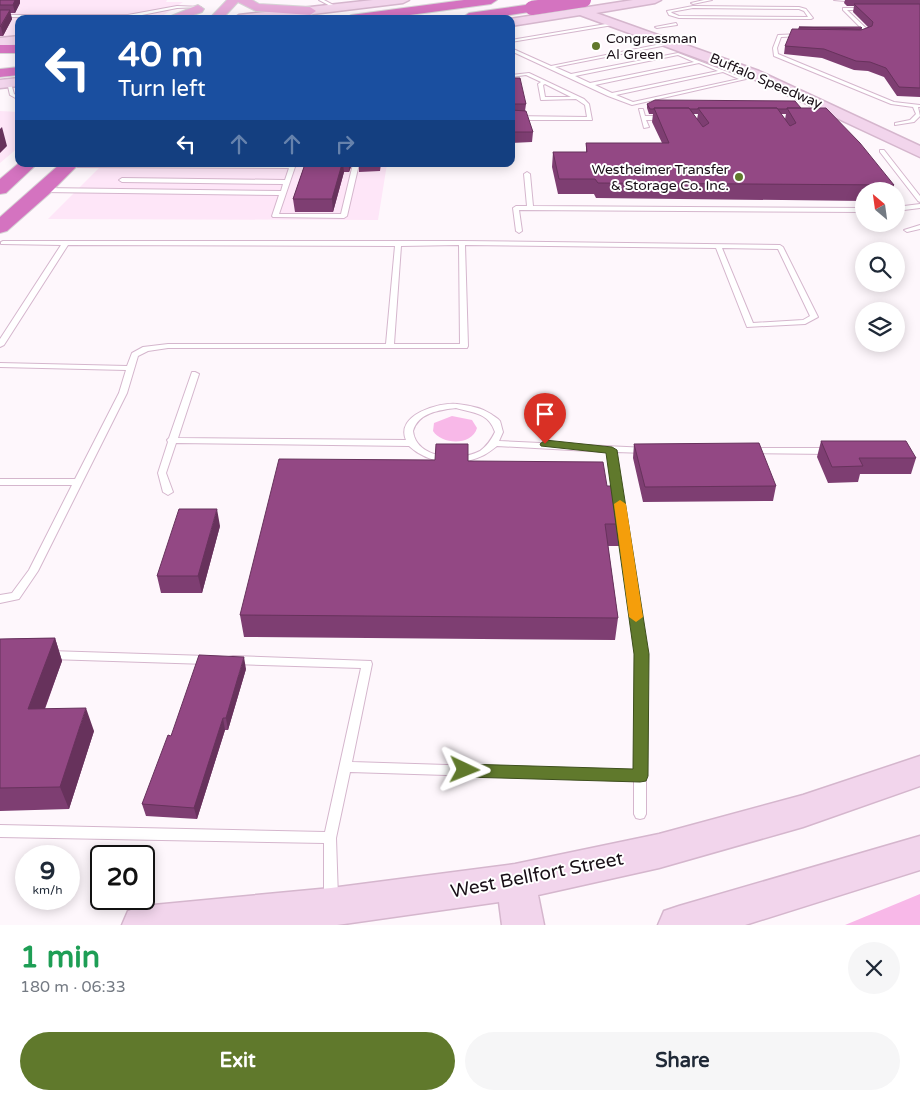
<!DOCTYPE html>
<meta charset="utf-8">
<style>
body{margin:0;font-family:"Varela Round",sans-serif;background:#f6f6f7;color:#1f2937;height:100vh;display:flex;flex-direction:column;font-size:19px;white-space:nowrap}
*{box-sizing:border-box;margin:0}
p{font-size:16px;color:#747a83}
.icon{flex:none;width:28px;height:28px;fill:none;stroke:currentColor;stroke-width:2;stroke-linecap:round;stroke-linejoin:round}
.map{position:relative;height:925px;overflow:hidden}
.side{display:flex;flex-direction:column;background:#fff;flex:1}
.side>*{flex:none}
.guide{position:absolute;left:15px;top:15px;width:500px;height:152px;border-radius:10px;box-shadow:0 2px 12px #0003;background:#1a4fa0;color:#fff;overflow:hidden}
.needle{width:32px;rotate:331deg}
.tools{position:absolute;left:855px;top:182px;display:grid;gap:10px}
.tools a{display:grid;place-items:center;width:50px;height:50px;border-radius:50%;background:#fff;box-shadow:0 2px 12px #0003;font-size:25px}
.speed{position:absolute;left:15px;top:845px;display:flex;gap:10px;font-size:25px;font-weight:700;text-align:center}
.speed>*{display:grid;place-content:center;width:65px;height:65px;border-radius:50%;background:#fff;box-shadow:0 2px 12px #0003;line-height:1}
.speed small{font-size:12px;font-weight:400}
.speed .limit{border:2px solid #111;border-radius:8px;background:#fff;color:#111}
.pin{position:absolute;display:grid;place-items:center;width:42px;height:42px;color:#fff;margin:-51px -21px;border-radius:50% 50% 50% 0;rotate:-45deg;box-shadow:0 0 5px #0007}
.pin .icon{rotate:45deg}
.me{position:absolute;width:55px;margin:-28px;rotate:92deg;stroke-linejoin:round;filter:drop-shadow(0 0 4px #0008)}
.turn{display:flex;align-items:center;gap:18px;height:105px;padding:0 20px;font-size:22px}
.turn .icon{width:65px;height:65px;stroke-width:2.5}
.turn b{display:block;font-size:35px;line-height:42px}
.lanes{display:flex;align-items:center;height:48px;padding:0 20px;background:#0003;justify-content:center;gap:25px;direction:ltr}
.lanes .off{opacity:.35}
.round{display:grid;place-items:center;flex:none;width:52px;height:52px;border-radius:26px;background:#f6f6f7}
.overview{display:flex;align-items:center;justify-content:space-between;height:85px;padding:0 20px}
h1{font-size:30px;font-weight:800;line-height:38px;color:#1e9e55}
.cta{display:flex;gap:10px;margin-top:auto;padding:10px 20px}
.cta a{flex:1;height:58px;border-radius:30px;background:#60792c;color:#fff;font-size:20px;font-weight:800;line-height:58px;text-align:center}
.cta a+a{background:#f6f6f7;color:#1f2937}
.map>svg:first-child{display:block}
</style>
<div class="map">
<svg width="920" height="925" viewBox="0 0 920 925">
<rect width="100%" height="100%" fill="#fef7fc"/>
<path fill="#fee6f8" d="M0 0H167L166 2H183L158 19H19V35L0 37Z
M0 111 19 112V147L0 163Z
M103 164H387L378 220 48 219Z"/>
<path fill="#f8b8e8" d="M452 416 472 420 477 428C472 446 442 445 433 431L434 423Z
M920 894V925H845Z"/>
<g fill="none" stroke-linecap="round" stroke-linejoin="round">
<g stroke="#d5b6cd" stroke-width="2">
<path id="lane" d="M319 0H324L339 8 336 9Z
M704 0H712L693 4 691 3Z
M834 0H857L858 1 856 2Z
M177 6 201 7 177 8 132 17H0V15H128Z
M693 6 799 7 806 9 813 18 811 19 679 18 669 15 667 11ZM693 8 799 9 804 11 808 17 679 16 672 13 671 12Z
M843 8H865L864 10H847L869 31V33L862 35V33L865 32 843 10Z
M612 23 613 25 511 42V40Z
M676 23 677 25 657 28 655 27Z
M802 34 803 36 781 37 777 48 778 54 894 102 920 105V107H918L920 116 914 122 895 125V123L910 120 916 114 913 107 891 104 774 56 773 48 778 35Z
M671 42 672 44 555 67 571 74 678 53 746 79 632 105 608 96 511 51V48L551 66ZM678 55 694 62 590 83 575 76ZM699 63 718 71 612 93 595 85ZM723 72 739 79 633 102 616 95Z
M511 64H514V65L511 66Z
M529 73 584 99 589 104 592 120H511V116L587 117 585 105 576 99 541 100 538 84 541 82 526 75 511 77V75ZM545 84 571 97H545L543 85Z
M7 82 11 83 14 94 19 97V100L10 95Z
M639 109H643L645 116H663L666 118 663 120H646L649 127 644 128Z
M880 150H884L920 196V202L918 201 880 152Z
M68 164H296L279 214H341L353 164H359L347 216 344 218 273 217 272 216 279 195 43 192 40 190 43 188 281 191 283 184 122 182 119 180 122 178 285 180 289 168 66 167V165Z
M527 172 530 174 533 206 864 208V212L519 210 522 231 519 233 516 231 513 208 516 206H527L524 174Z
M920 204V208L896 211V207Z
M920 225V229L907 232 904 230Z
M3 241H462L780 245 783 247 818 317 805 324 747 327 716 248 465 245 468 346 467 348H168L148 351 138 356 127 393 38 571 19 599 0 603V595L12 593 29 570 72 485H0V479H75L119 393 126 370 0 367V363L127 366 132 353 143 347 168 344H386L395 246 68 245 4 345 0 347V339L61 245 1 244V242ZM459 245 460 344H394L401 246ZM722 248 778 249 810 316 803 320 753 323Z
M192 372H195L199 374 178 438 406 440C395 415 439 402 457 404 468 405 482 408 491 414 493 416 498 418 500 421 501 424 502 429 503 432L499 441 648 448 649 450 645 453 616 452 646 654V814L644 818 640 819 636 818 634 814V781L350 772 336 838 338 898 336 902 331 904 326 902 324 898V843L0 837V825L325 832 361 668 233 664 229 663 228 660 229 657 233 656 371 661 372 664 352 762 634 771 636 654 607 452 497 446C493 449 488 453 484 455 460 467 428 464 409 446L176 443 166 473 173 492 168 495 163 492 158 473 168 442 167 440 169 438ZM456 408C474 413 489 413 495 432 491 440 487 446 480 451 460 462 416 459 413 431 418 413 439 410 456 408Z
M751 448H830L834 451 830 454 748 453 747 451Z
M50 651 207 656 211 657 212 660 211 663 207 664 50 659 46 658 45 655 46 652Z"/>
</g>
<g stroke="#d5b6cd" stroke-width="3">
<path id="secondary" d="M373 0H409L403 3 272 19H233L239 15Z
M544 0H561L582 8 633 0H661L655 3 596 13 759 71 920 146V157L749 77 580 15 511 26 510 19 567 10Z
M19 36V44L0 46V38Z
M19 78V86L0 88V80Z
M920 756V786L803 827 659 868 538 895 544 925H502L499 902 337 925H122L128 911 143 906 331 888 515 864 659 834 803 795Z
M920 836V870L745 925H658L664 911 679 906Z"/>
</g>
<g stroke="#d6d4d5" stroke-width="2">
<path id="primary" d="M227 0H252L259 4 310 7 316 11 310 15 256 11 238 2 222 19H209Z
M198 5 204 9 202 12 182 19H164Z"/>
</g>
<g stroke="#d6d4d5" stroke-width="2">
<path id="highway" d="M464 0H497L491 4 380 19H345L351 15Z
M532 4 538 8 536 11 483 19 463 17 469 13Z
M0 45H19V53H0Z
M19 67V75L0 77V69Z
M19 163 37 164 6 193 0 194V179Z
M60 164H79L49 194 7 231 0 233V217Z"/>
</g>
<use href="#lane" fill="#fff" fill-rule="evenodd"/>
<use href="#secondary" fill="#f2d5ec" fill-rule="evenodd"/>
<use href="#primary" fill="#e5abd9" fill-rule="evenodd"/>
<use href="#highway" fill="#d473c0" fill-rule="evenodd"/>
<g stroke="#d6d4d5" stroke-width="15" stroke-linecap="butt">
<path id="highway-bridge" d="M532 8 584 0"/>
</g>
<use href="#highway-bridge" stroke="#d473c0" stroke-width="14"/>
</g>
<path fill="#7e3e72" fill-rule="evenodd" d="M0 0H20V3L15 13H10L12 19 3 36H0Z
M845 0H920V98V97L897 96 884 77 868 71 854 70 822 58 784 54 785 46 798 29 799 27H861L862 30 868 27 853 12 854 6H847L844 3Z
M511 78 526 104 525 111 533 132 532 142 511 143Z
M647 104 801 108 894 185 893 191H864V201L596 198 594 194H558L552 167 553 152H586V143H662L652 122 653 114H649L647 108ZM693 114H698L697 119ZM781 114H786L785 119Z
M305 164H352L349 172H344L333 212H295L293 199Z
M359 164H381L380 171 359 172Z
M821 441 916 458 911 474H860L858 482 828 483 817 457Z
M634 444 776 486 773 501 643 502 633 458Z
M468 461 607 486 621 524 619 546H608L618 618 615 640 244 637 240 615Z
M220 526 202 593H161L157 576Z
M55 638 62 661 45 709 94 731 69 809 0 811V639Z
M246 669 228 730H225L197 819 146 816 142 804 171 736Z"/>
<path fill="#67325c" d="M15 0H20V3L15 13 13 5Z
M10 10 12 19 3 36 1 27Z
M2 127 7 146 0 153V129Z
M342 164H343L344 172 333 212 332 199Z
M349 164H352L349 172Z
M217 509 220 526 202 593 198 576Z
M55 638 62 661 36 732 28 709Z
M244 657 246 669 228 730 226 718Z
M86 708 94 731 69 809 60 787Z
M223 718 225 730 197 819 194 808Z"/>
<path fill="#934884" stroke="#67325c" d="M0 0H15L13 5H0Z
M854 4H920V88L899 87 886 68 870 62 856 61 824 49 785 46 792 29 861 30 872 26 873 22Z
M0 10H10L0 27Z
M799 27H861L862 28 859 29Z
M511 78H520L526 104H511Z
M655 100 795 101 801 108H787V109H778L777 108H698V109H690L689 108H654V109H650L647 104Z
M654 108H689L703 127 709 123 698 108H777L790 126 796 123 787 108H826L860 143 894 185 598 183 595 179H559L553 152H587L586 143H669Z
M511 110 526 111 533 132H511Z
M305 164H342L332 199H293Z
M821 441H906L916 458H859L863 466 832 467Z
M759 443 776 486 645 487 634 444Z
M436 444H468V461L603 462 607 486H615L621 524H605L618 618 240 615 279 459 435 460Z
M179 509H217L198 576H157Z
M55 638 28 709 86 708 60 787 0 788V639Z
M199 655 244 657 226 718H223L194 808 142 804 168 735 171 736Z"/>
<path fill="#60792c" stroke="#3e4f1d" d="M545 440 612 447 617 450 649 654 648 776 646 781 640 782 465 777 459 775 457 770 459 766 465 764 633 769 634 654 606 453 541 446 540 444Z"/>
<path fill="#f59e0b" d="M620 500 626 504 643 617 636 622 629 617 614 504Z"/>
<g fill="#60792c" stroke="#fff" stroke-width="2">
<circle cx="596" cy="46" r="5"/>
<circle cx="739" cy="177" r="5"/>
</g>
<g text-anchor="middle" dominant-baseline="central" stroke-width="4" stroke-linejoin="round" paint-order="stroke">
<g font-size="14" fill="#190f17" stroke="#fff" text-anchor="start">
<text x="606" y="38">Congressman<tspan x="606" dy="16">Al Green</tspan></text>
<text x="729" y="169" text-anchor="end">Westheimer Transfer<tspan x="729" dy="16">&amp; Storage Co. Inc.</tspan></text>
</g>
<g font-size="14" fill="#190f17" stroke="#fff">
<text transform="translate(766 81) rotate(23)">Buffalo Speedway</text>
</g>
<g font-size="19" fill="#190f17" stroke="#fff">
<text transform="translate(537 875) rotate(-11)">West Bellfort Street</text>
</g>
</g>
</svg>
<div class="tools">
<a><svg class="needle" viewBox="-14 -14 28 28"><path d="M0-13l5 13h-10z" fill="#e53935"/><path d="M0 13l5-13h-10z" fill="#747a83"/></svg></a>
<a><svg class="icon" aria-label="search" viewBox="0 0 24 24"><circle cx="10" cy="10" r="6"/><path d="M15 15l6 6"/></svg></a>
<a><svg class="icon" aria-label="layers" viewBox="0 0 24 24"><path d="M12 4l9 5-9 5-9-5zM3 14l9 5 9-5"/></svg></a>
</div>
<div class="speed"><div>9<small>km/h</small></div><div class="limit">20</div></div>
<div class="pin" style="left:545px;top:444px;background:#d93025"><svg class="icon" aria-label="arrive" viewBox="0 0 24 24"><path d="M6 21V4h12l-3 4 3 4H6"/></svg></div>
<svg class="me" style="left:465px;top:770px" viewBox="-20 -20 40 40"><path d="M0-17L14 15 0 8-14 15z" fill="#60792c" stroke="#fff" stroke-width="4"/></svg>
<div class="guide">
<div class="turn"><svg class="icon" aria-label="left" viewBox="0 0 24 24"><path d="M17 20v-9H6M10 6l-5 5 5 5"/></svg><div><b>40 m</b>Turn left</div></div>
<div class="lanes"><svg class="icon" aria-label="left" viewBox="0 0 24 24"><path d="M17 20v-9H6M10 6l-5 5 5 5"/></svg><svg class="icon off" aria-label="ahead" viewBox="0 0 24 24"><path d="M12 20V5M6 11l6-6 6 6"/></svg><svg class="icon off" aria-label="ahead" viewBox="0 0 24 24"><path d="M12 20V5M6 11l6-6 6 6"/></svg><svg class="icon off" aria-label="right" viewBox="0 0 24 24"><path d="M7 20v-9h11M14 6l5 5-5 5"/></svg></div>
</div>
</div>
<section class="side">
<div class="overview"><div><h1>1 min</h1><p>180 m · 06:33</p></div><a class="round"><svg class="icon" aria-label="close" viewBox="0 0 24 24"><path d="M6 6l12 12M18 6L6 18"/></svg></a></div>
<div class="cta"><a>Exit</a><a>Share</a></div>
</section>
